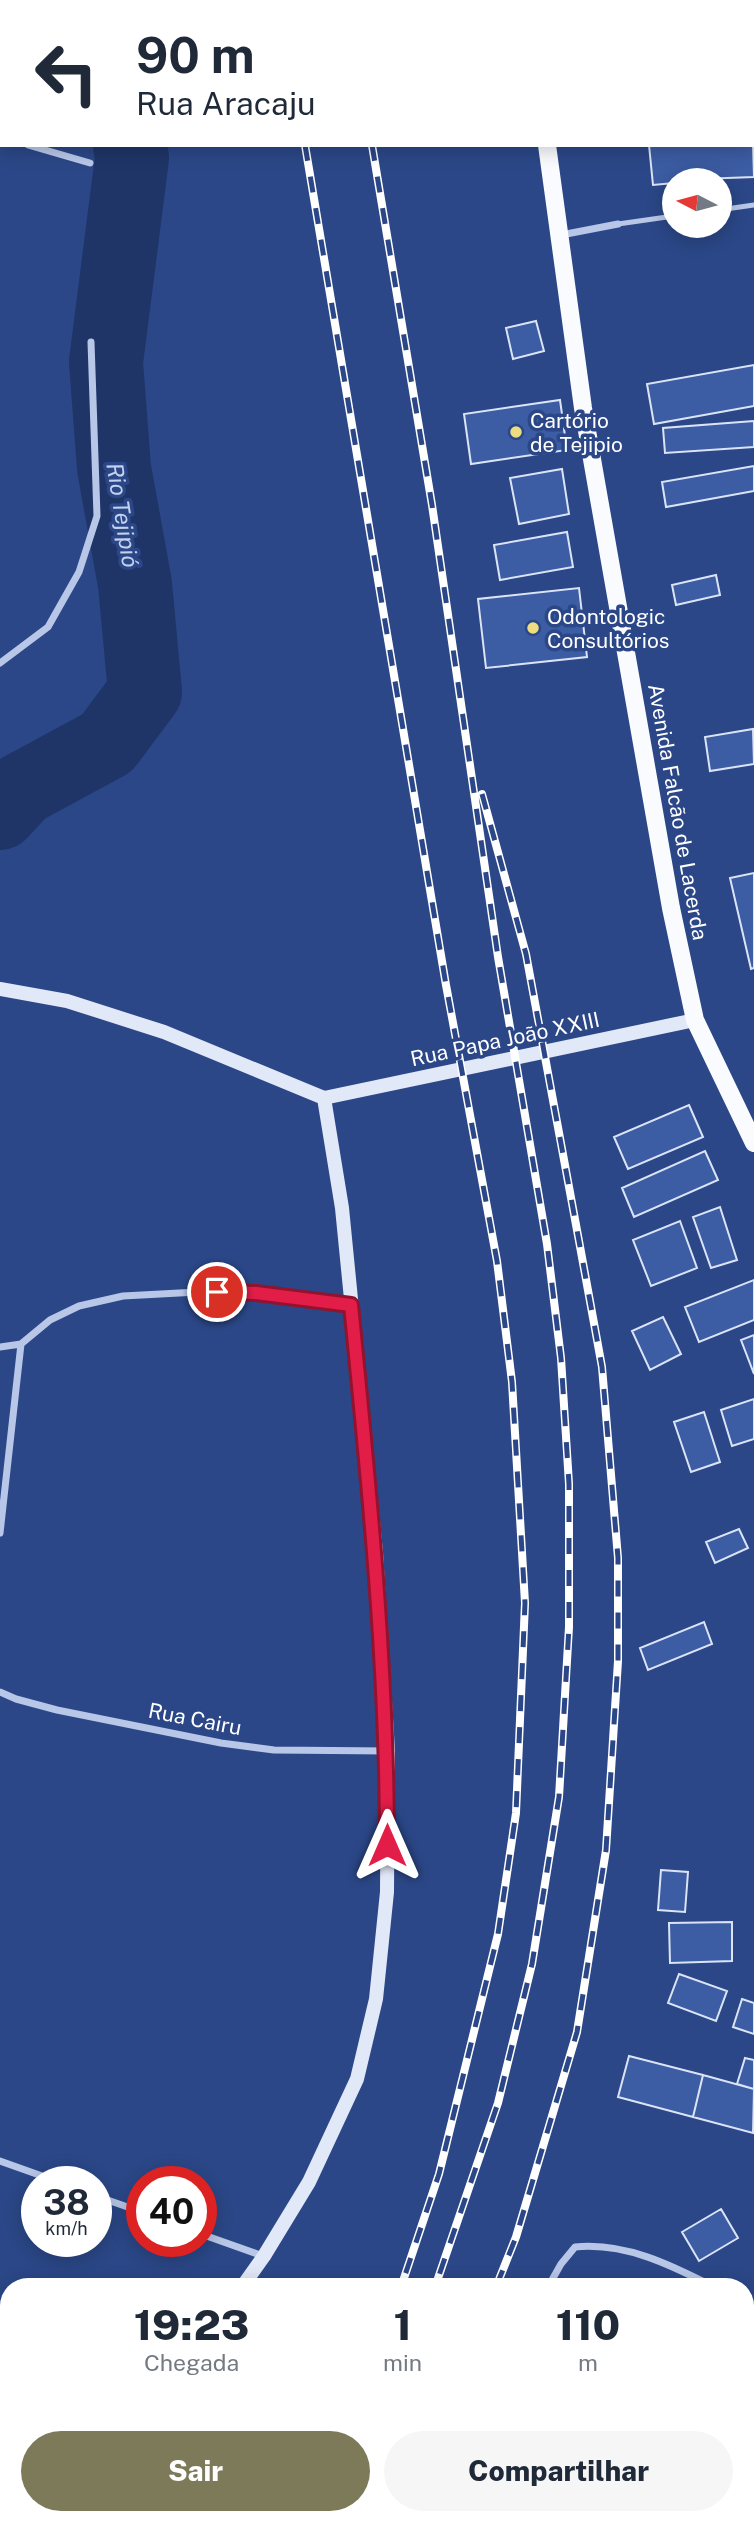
<!DOCTYPE html>
<html lang="pt">
<meta charset="utf-8">
<style>
body{margin:0;font-family:"Public Sans",sans-serif;background:#f6f6f7;color:#1f2937;height:100vh;display:flex;flex-direction:column;font-size:26px;white-space:nowrap}
*{box-sizing:border-box;margin:0}
p{font-size:23px;color:#747a83}
.icon{flex:none;width:38px;height:38px;fill:none;stroke:currentColor;stroke-width:2;stroke-linecap:round;stroke-linejoin:round}
.map{position:relative;flex:1;overflow:hidden}
.side{position:absolute;left:0px;top:2278px;width:754px;height:247px;display:flex;flex-direction:column;background:#fff;border-radius:28px 28px 0 0;box-shadow:0 4px 18px #0003}
.side>*{flex:none}
.banner{position:absolute;left:0px;top:0px;width:754px;height:147px;box-shadow:0 4px 18px #0003;background:#fff;color:#1f2937;overflow:hidden}
.needle{width:46px;rotate:276deg}
.fabs{position:absolute;left:662px;top:168px;display:grid;gap:14px}
.fabs a{display:grid;place-items:center;width:70px;height:70px;border-radius:50%;background:#fff;box-shadow:0 4px 18px #0003;font-size:35px}
.speed{position:absolute;left:21px;top:2166px;display:flex;gap:14px;font-size:35px;font-weight:700;text-align:center}
.speed>*{display:grid;place-content:center;width:91px;height:91px;border-radius:50%;background:#fff;box-shadow:0 4px 18px #0003;line-height:1}
.speed small{font-size:18px;font-weight:400}
.speed .limit{border:10px solid #d22;background:#fff;color:#111}
.pin{position:absolute;display:grid;place-items:center;width:60px;height:60px;color:#fff;margin:-30px;border:4px solid #fff;border-radius:50%;box-shadow:0 2px 7px #0007}
.me{position:absolute;width:77px;margin:-38px;rotate:0deg;stroke-linejoin:round;filter:drop-shadow(0 0 5px #0008)}
.turn{display:flex;align-items:center;gap:24px;height:147px;padding:0 21px;font-size:32px}
.turn .icon{width:91px;height:91px;stroke-width:2.5}
.turn b{display:block;font-size:49px;line-height:60px}
.eta{display:flex;justify-content:space-evenly;align-items:center;height:119px;text-align:center}
.eta b{font-size:42px;font-weight:800;line-height:49px}
.primary-button{display:flex;gap:14px;margin-top:auto;padding:14px 21px}
.primary-button a{flex:1;height:80px;border-radius:42px;background:#7c7a58;color:#fff;font-size:28px;font-weight:800;line-height:80px;text-align:center}
.primary-button a+a{background:#f6f6f7;color:#1f2937}
.map>svg:first-child{display:block}
</style>
<div class="map">
<svg width="754" height="2524" viewBox="0 0 754 2524">
<rect width="100%" height="100%" fill="#2b4787"/>
<g fill="none" stroke-linecap="round" stroke-linejoin="round">
<path stroke="#1f3568" stroke-width="74" d="M114 0V2
M0 813 22 789 107 743 145 692 135 584 114 468 106 362 132 158 130 145"/>
</g>
<path fill="#3c5ca3" stroke="#dbe4f6" stroke-width="2" d="M752 109 754 177 674 180V183L653 185 649 145H752Z
M536 321 544 351 513 359 506 328Z
M754 365V406L654 424 647 384Z
M560 400 567 450 471 464 464 414Z
M754 421V447L665 453 663 428Z
M754 466V491L666 507 662 482Z
M562 469 569 514 519 524 510 478Z
M567 532 573 567 500 580 494 545Z
M716 575 720 595 676 605 672 585Z
M579 588 587 657 486 668 478 599Z
M753 729 754 764 710 771 705 737Z
M754 873V968L751 969 730 878Z
M689 1105 703 1137 628 1169 614 1137Z
M705 1151 718 1180 634 1217 622 1188Z
M720 1207 737 1260 711 1268 693 1217Z
M680 1221 697 1268 651 1286 633 1240Z
M754 1280V1320L699 1342 685 1307Z
M663 1317 681 1354 650 1370 632 1331Z
M754 1335V1374L741 1340Z
M754 1399V1439L732 1446 721 1410Z
M704 1412 720 1462 691 1472 674 1422Z
M739 1529 748 1548 715 1563 706 1542Z
M704 1622 712 1644 648 1670 640 1648Z
M661 1870 688 1872 685 1912 658 1910Z
M732 1922V1961L670 1963 669 1923Z
M679 1974 727 1991 716 2021 668 2003Z
M742 1999 754 2003V2034L733 2027Z
M629 2056 703 2075 693 2117 618 2097Z
M745 2058 754 2060V2089L737 2084Z
M703 2075 754 2089 753 2133 693 2117Z
M721 2209 738 2238 699 2261 682 2232Z
M542 2516H569L566 2524H558Z
M611 2516H614L626 2524H606Z"/>
<g fill="none" stroke-linecap="round" stroke-linejoin="round">
<path stroke="#b8c7e8" stroke-width="4.5" stroke-dasharray="3.5 5" stroke-linecap="butt" d="M166 2524 169 2516"/>
<path stroke="#b8c7e8" stroke-width="5" d="M709 2 720 0
M719 210 754 205
M618 224 674 216"/>
<path stroke="#b8c7e8" stroke-width="7" d="M0 137 2 138
M28 145 90 163
M561 235 618 224
M0 663 48 627 79 572 97 516 91 342
M0 1347 21 1344 50 1320 79 1306 123 1296 198 1292H256L351 1305
M0 1533 21 1344
M0 1692 16 1699 57 1710 221 1743 274 1750 388 1751
M0 2161 59 2182
M96 2196 142 2212
M201 2234 263 2256
M548 2287 561 2264 575 2247C625 2242 671 2265 714 2287
M746 2304 754 2309
M115 2524 116 2516
M449 2524 452 2516"/>
<path stroke="#e1e8f7" stroke-width="14" d="M0 989 67 1001 164 1032 324 1098 695 1020
M242 2287 264 2256 309 2182 357 2079 376 1999 387 1892 388 1751 376 1552 342 1208 324 1098
M71 2524 76 2516"/>
<path stroke="#f9fbfe" stroke-width="18" d="M526 0 527 2
M547 145 583 408 671 908 695 1020 754 1143"/>
<g stroke="#fff" stroke-width="8">
<path id="rail" d="M280 0 281 2
M347 0 348 2
M305 145 446 985 497 1261 512 1382 525 1603 516 1813 498 1934 439 2174 401 2287
M372 145 432 505 498 957 547 1244 561 1358 569 1484V1627L559 1797 532 1964 498 2103 435 2287
M482 794 526 954 579 1241 602 1367 618 1558V1661L606 1850 577 2032 516 2237 496 2287
M303 2524 306 2516
M341 2524 344 2516
M396 2524 400 2516"/>
</g>
<use href="#rail" stroke="#2b4787" stroke-width="5" stroke-dasharray="16" stroke-linecap="butt"/>
</g>
<g fill="none" stroke-linecap="round" stroke-linejoin="round">
<g stroke="#92132f" stroke-width="18">
<path id="route" d="M217 1292 256 1293 351 1305C369 1485 387 1664 387 1845"/>
</g>
<use href="#route" stroke="#e11d48" stroke-width="12"/>
</g>
<g fill="#eddd80" stroke="#2b4787" stroke-width="2.5">
<circle cx="516" cy="432" r="7"/>
<circle cx="533" cy="628" r="7"/>
</g>
<g text-anchor="middle" dominant-baseline="central" stroke-width="7" stroke-linejoin="round" paint-order="stroke">
<g font-size="21" fill="#fff" stroke="#2b4787" text-anchor="start">
<text x="530" y="420">Cartório<tspan x="530" dy="24">de Tejipio</tspan></text>
<text x="547" y="616">Odontologic<tspan x="547" dy="24">Consultórios</tspan></text>
</g>
<g font-size="21" fill="#fff" stroke="#2b4787">
<text transform="translate(678 812) rotate(80)">Avenida Falcão de Lacerda</text>
<text transform="translate(505 1039) rotate(-12)">Rua Papa João XXIII</text>
<text transform="translate(195 1719) rotate(11)">Rua Cairu</text>
</g>
<g font-size="23" font-style="italic" fill="#c4d2ef" stroke="#2b4787">
<text transform="translate(123 515) rotate(81)">Rio Tejipió</text>
</g>
</g>
</svg>
<div class="fabs">
<a><svg class="needle" viewBox="-14 -14 28 28"><path d="M0-13l5 13h-10z" fill="#e53935"/><path d="M0 13l5-13h-10z" fill="#747a83"/></svg></a>
</div>
<div class="speed"><div>38<small>km/h</small></div><div class="limit">40</div></div>
<div class="pin" style="left:217px;top:1292px;background:#d93025"><svg class="icon" aria-label="arrive" viewBox="0 0 24 24"><path d="M6 21V4h12l-3 4 3 4H6"/></svg></div>
<svg class="me" style="left:387px;top:1845px" viewBox="-20 -20 40 40"><path d="M0-17L14 15 0 8-14 15z" fill="#e11d48" stroke="#fff" stroke-width="4"/></svg>
<div class="banner">
<div class="turn"><svg class="icon" aria-label="left" viewBox="0 0 24 24"><path d="M17 20v-9H6M10 6l-5 5 5 5"/></svg><div><b>90 m</b>Rua Aracaju</div></div>
</div>
<section class="side">
<div class="eta">
<div><b>19:23</b><p>Chegada</p></div>
<div><b>1</b><p>min</p></div>
<div><b>110</b><p>m</p></div>
</div>
<div class="primary-button"><a>Sair</a><a>Compartilhar</a></div>
</section>
</div>
